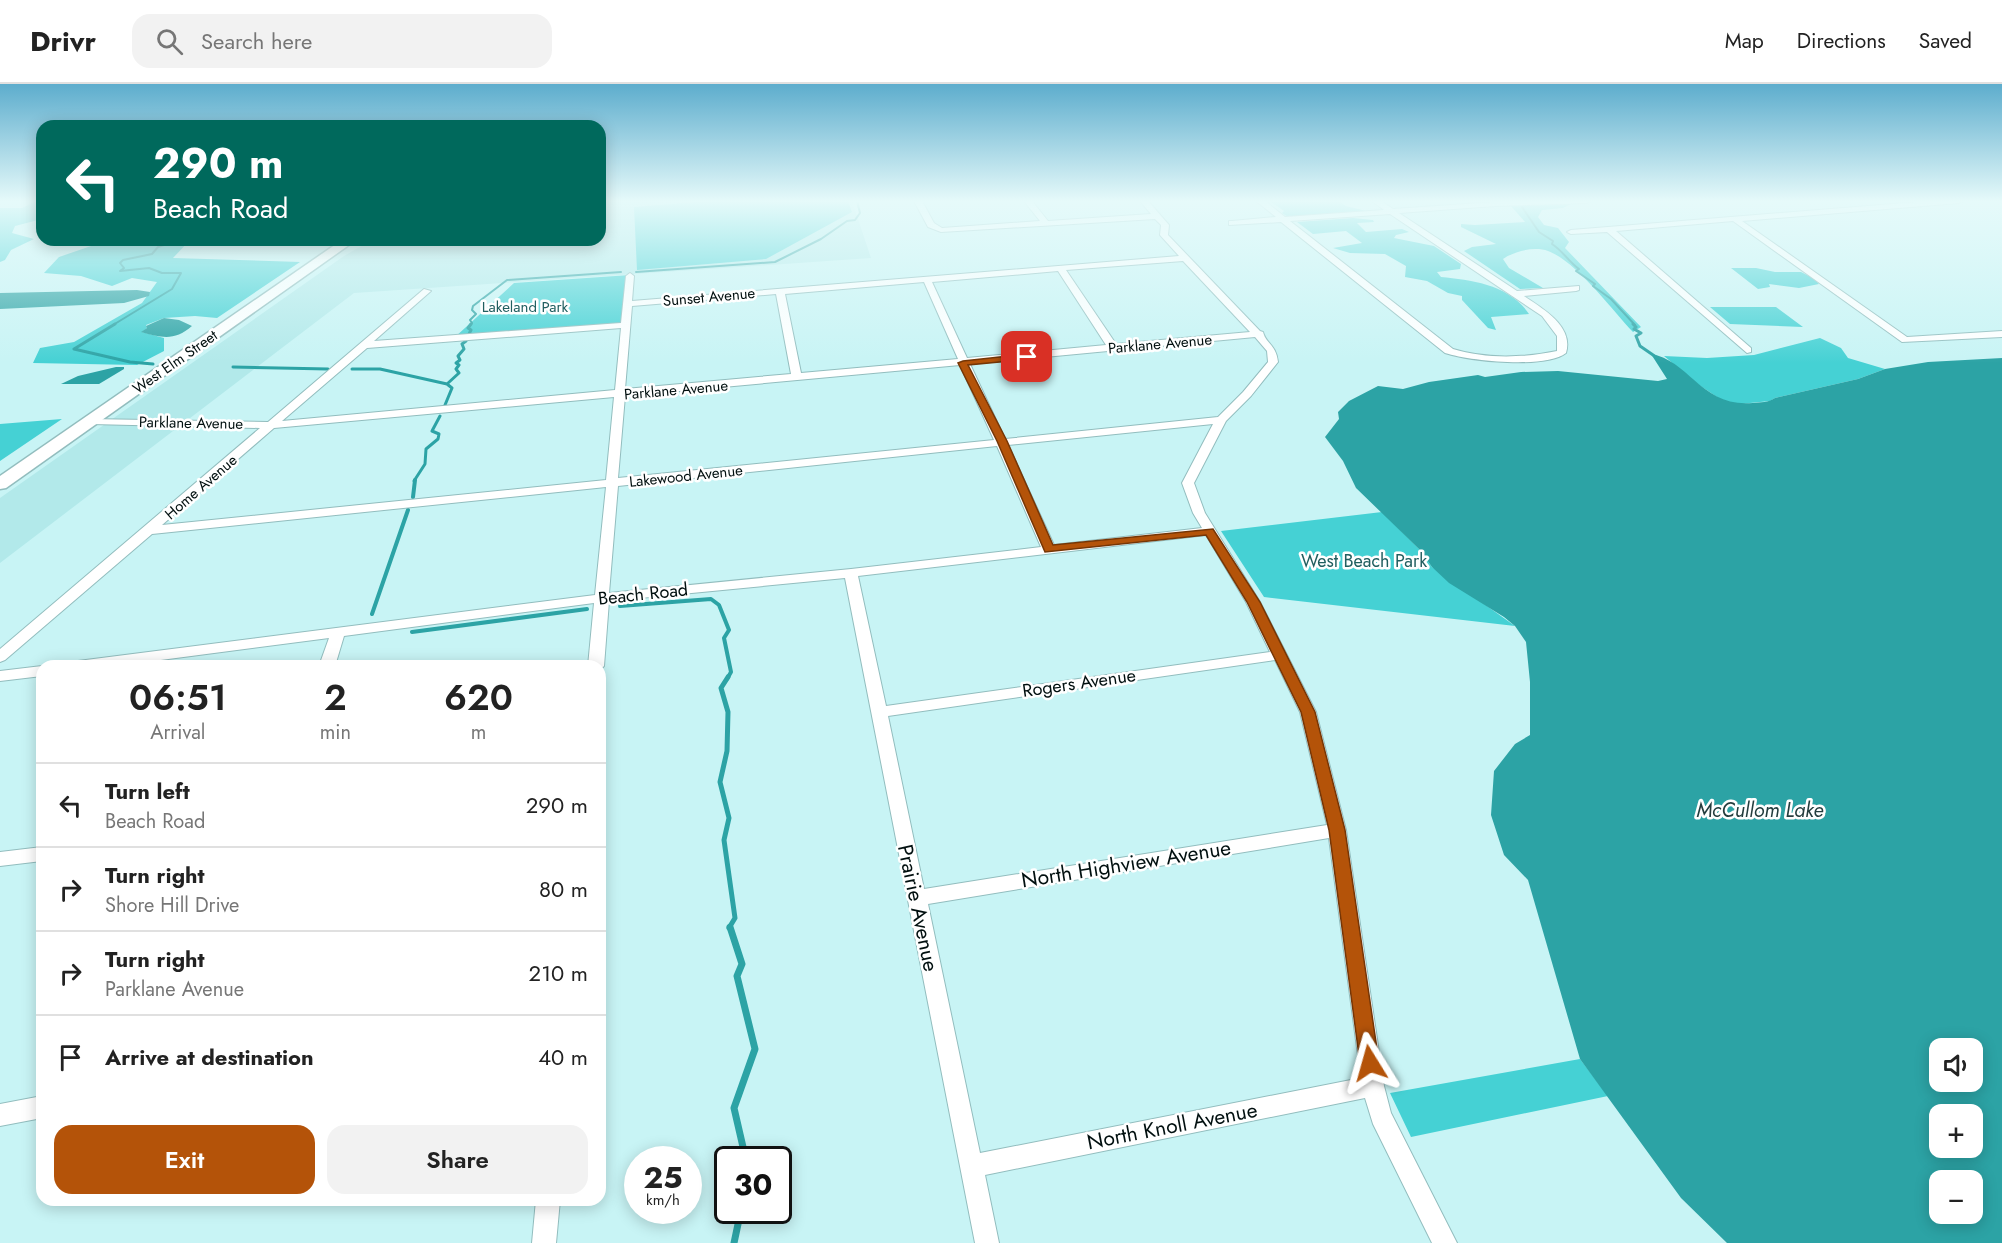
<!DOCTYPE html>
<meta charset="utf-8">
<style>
body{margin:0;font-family:Jost,sans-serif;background:#f2f2f2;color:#222;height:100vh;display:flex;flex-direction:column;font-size:22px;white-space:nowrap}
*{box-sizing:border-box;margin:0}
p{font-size:20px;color:#767676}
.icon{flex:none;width:33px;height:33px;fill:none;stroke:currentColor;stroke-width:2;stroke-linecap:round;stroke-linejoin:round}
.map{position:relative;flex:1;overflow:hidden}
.side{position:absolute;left:36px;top:576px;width:570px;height:546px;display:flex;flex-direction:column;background:#fff;border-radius:18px;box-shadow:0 3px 15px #0003}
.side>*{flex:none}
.guide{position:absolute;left:36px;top:36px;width:570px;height:126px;border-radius:18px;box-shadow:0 3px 15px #0003;background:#00695c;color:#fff;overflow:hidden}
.buttons{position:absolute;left:1929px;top:954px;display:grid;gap:12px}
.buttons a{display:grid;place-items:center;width:54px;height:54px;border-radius:12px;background:#fff;box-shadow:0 3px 15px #0003;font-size:30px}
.speed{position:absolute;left:624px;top:1062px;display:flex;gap:12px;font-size:30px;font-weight:700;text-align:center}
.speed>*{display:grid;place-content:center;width:78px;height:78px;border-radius:50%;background:#fff;box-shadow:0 3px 15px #0003;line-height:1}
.speed small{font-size:15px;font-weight:400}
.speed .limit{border:3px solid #111;border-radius:9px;background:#fff;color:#111}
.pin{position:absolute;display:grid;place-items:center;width:51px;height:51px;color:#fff;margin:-26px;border-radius:12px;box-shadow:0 3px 9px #0006}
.me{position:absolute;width:66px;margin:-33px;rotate:352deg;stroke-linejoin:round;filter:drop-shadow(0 0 4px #0008)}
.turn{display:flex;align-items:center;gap:21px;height:126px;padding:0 18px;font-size:27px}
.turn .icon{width:78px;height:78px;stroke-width:2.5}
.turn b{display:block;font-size:42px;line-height:51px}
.eta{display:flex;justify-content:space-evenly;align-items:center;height:102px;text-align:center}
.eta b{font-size:36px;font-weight:600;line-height:42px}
.primary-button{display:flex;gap:12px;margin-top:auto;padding:12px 18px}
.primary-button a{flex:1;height:69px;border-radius:18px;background:#b45309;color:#fff;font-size:24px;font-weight:600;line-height:69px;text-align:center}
.primary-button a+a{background:#f2f2f2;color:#222}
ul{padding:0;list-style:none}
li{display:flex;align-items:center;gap:18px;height:84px;padding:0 18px;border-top:2px solid #e0e0e0}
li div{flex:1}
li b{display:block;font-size:22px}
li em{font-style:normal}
header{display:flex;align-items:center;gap:36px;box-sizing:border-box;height:84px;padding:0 30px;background:#fff;border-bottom:2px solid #e0e0e0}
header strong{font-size:28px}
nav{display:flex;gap:33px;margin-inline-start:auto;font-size:21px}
.search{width:420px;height:54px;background:#f2f2f2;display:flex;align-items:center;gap:15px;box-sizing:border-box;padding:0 21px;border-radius:18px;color:#767676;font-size:22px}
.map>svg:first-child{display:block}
</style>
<header>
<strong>Drivr</strong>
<div class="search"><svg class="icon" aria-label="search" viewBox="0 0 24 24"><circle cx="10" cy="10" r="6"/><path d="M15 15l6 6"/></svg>Search here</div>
<nav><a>Map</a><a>Directions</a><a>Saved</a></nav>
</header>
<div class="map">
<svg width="2002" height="1159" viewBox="0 0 2002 1159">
<rect width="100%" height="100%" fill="#c8f4f5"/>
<path fill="#b2e9ea" d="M600 117H852L871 174 354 209 0 479V414L344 172 372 156H600Z"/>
<path fill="#45d1d4" d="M36 117H42V135L15 142 12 149 34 155 11 166 5 176 0 178V124H22Z
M709 117H848L852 128 766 175 637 186 634 123Z
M1270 117H1338L1346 122 1366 127 1288 133 1282 129 1284 127Z
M1515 117H1571V120L1563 124 1542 126 1538 133 1544 141 1558 144 1569 158 1565 164 1641 243 1633 248C1612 226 1576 177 1548 167 1535 162 1514 167 1503 175L1509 184 1543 204 1520 205 1464 167 1472 163 1496 160 1461 143V140L1475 141 1525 138 1511 122Z
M1353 134 1373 136 1374 138 1357 139 1366 148 1402 145 1409 148 1396 151 1394 154 1434 162 1461 180 1460 185 1437 188 1441 193C1472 196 1510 201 1529 230L1491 233 1496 246 1488 244 1462 216V212L1448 209 1427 197 1405 193 1406 182 1385 170 1350 169 1333 164 1362 159 1346 147 1313 150 1297 138Z
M99 156H190L173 174 300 178 217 234 195 232 164 234 146 241 147 244 142 248 164 254V267L137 281 33 279 40 264 74 258 142 219 157 198 132 194 112 202 81 192 44 189 59 173 94 161Z
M1731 184H1756L1775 188H1801L1813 194 1819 200 1799 204 1769 200 1770 203 1758 205Z
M630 191 626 241 454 254 514 199Z
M1710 223H1776L1803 243 1730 240Z
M1820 254 1841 264 1848 274 1885 285 1858 295 1775 314 1770 317 1740 320 1723 317 1699 301 1664 272 1707 274 1754 271Z
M62 335 0 377V340Z
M1382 428 1419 465 1432 483 1515 542 1264 513 1221 447Z
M1580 975 1608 1012 1411 1053 1390 1009Z"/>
<path fill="#2ca3a5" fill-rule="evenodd" d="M137 206 150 208 149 212 124 219 0 225V209Z
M164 234 179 236 192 242C175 257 162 254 141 248L147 244 146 242Z
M1651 270C1689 276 1702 324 1753 319 1761 318 1768 319 1775 314L1858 295 1885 285 1928 278 2002 274V1159H1727L1681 1114 1580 975 1528 796 1504 771 1491 731 1494 687 1515 660 1530 651V598L1526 558 1515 542 1504 533 1449 499 1432 483 1419 465 1356 404 1343 377 1325 353 1339 335 1338 328 1349 317 1378 302 1403 305 1429 298 1478 291 1485 293 1521 288 1558 287 1658 297 1667 295ZM1940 964H1972V998H1940ZM1940 1030H1972V1064H1940ZM1940 1096H1972V1130H1940Z
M116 283H124V285L99 300H61L78 292Z"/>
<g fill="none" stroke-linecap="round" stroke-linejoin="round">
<path stroke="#2ca3a5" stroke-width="2" d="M1522 123 1539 148 1553 157 1552 160C1563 167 1568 177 1579 185L1576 187 1595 200 1593 202 1611 215 1635 241
M636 188 775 178 821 155 847 137 855 136 860 129 857 117
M113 241 172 205 181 189H162L149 184 120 187 124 184 120 179 123 176 152 170 158 163 164 161 160 158 165 156
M470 241 472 239 470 236 476 230 472 226 473 222 507 196 621 188"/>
<path stroke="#2ca3a5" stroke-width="3" d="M115 240 74 265 130 278 153 280
M1633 240 1636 243 1634 245 1641 249 1636 252 1640 262 1656 273
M469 250 471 246 468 244 471 240
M233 283 328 285
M352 285H380L447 300 452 304 445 321
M447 300 459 289 456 285 459 281 456 279 460 276 458 272 464 265 462 260 466 257
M414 397 425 380 426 365 438 355 439 350 432 347 440 332"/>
<path stroke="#2ca3a5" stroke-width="4" d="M413 413 415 396
M620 522 711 515 719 521 729 546 724 554 731 588 727 595
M372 530 408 426
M412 548 587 525"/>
<path stroke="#2ca3a5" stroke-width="5" d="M728 593 721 604 728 628 727 667 720 698 729 734 724 756 735 834 729 844"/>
<path stroke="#2ca3a5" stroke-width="7" d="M730 843 742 880 737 892 755 965 734 1024 746 1076
M734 1159 741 1126"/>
<g stroke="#92bdbe" stroke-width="2">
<path id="street" d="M914 117H922L934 139 942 144 1040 137 1024 117H1032L1048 137 1151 130 1140 117H1148L1169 141 1168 151 1260 247 1263 248C1266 260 1276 260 1278 278L1251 312 1226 337 1194 399 1205 429 1260 518 1316 628 1346 746 1384 1002 1391 1029 1457 1159H1432L1373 1040 1365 1014 985 1091 999 1159H975L845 494 609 517 604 582 600 586V582H588L594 519 344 552 335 582H319L329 554 115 582H70L78 577 595 511 606 403 152 450 5 576 0 578V565L260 344 91 340 87 339V335L268 338 424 205 431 207 374 257 621 239 626 192 630 189 634 192 632 217 1179 172 1160 151 1161 141 1155 135 941 148 928 143ZM1183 177 1250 248 1116 260 1066 186ZM1058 187 1106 261 967 274 932 198ZM924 198 958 275 801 289 785 210ZM776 210 791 290 625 305 632 222ZM621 244 615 306 282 337 367 264ZM1255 253 1267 267 1268 278 1243 308 1218 333 1005 355 970 280ZM960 281 994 356 618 394 625 312ZM614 313 606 396 162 441 274 344ZM1213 340 1182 399 1193 429 1202 444 1054 461 1008 361ZM997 362 1041 463 851 485 609 509 618 402ZM1206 451 1246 518 1270 568 886 622 858 492ZM1275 576 1300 628 1327 741 924 805 888 632ZM1329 754 1361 994 980 1069 928 820Z
M1256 117H1265L1285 133 1384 126 1372 117H1381L1393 125 1495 118 1590 117 1586 119 1495 122 1399 129 1517 207 1579 202V206L1576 207 1524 212C1543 225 1574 242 1566 269 1545 285 1470 277 1445 269L1281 138 1229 141V137H1232L1276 133ZM1390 130 1542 232 1557 252V267C1524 274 1485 275 1453 265L1290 137Z
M1930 117H1963L1959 119 1742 137 1907 253 2002 247V253L1902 258 1733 137 1616 147 1751 264V268L1747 269 1607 148 1571 150 1567 148 1571 146Z
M42 582V592L0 597V587Z
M42 763V777L0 782V768Z
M42 1012V1034L0 1042V1020Z
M536 1116H560L556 1159H532Z"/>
</g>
<g stroke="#92bdbe" stroke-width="3">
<path id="primary" d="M342 156H356L6 404 0 405V392Z"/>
</g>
<use href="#street" fill="#fff" fill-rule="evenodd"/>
<use href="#primary" fill="#fff" fill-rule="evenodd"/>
</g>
<linearGradient id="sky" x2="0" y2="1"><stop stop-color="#5dadcd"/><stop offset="0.42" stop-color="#e6fafa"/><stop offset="1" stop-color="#e6fafa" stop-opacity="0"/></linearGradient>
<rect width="2002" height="279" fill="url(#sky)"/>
<path fill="#b45309" stroke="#753606" stroke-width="1.5" d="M1027 270 1030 271V275L968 281 1007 357 1053 461 1213 445 1260 518 1315 628 1345 746 1379 979 1377 985 1370 988 1363 985 1360 979 1329 746 1301 628 1247 518 1206 451 1045 468 997 357 958 279 963 277Z"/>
<g text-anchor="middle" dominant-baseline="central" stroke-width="5" stroke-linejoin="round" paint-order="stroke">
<g font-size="15" fill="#010f0f" stroke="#fff">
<text transform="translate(709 213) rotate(-5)">Sunset Avenue</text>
<text transform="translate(1160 260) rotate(-5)">Parklane Avenue</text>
<text transform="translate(175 278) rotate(-35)">West Elm Street</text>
<text transform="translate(676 306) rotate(-5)">Parklane Avenue</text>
<text transform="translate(191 339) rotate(1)">Parklane Avenue</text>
<text transform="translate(686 392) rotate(-6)">Lakewood Avenue</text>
<text transform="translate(201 403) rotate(-41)">Home Avenue</text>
</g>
<g font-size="15" fill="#215f60" stroke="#fff">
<text x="525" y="223">Lakeland Park</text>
</g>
<g font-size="18" fill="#215f60" stroke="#fff">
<text x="1364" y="477">West Beach Park</text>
</g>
<g font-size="18" fill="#010f0f" stroke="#fff">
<text transform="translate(643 510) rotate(-6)">Beach Road</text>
<text transform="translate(1079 599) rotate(-8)">Rogers Avenue</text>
</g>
<g font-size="20" font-style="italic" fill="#243d3e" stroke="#fff">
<text x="1760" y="726">McCullom Lake</text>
</g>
<g font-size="21" fill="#010f0f" stroke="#fff">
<text transform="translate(1126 780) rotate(-9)">North Highview Avenue</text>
<text transform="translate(918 824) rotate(78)">Prairie Avenue</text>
<text transform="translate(1172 1042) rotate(-11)">North Knoll Avenue</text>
</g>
</g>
</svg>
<div class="buttons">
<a><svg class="icon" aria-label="sound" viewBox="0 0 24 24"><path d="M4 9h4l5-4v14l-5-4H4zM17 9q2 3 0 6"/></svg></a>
<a>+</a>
<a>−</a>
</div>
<div class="speed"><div>25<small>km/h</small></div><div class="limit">30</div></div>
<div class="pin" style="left:1027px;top:273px;background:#d93025"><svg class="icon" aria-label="arrive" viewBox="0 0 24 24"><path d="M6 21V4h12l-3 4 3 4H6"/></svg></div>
<svg class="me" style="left:1370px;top:979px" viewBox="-20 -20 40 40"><path d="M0-17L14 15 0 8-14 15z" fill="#b45309" stroke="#fff" stroke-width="4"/></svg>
<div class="guide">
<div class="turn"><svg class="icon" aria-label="left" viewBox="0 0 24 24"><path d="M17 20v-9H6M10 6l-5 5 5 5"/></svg><div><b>290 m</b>Beach Road</div></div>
</div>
<section class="side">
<div class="eta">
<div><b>06:51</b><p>Arrival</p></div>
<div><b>2</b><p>min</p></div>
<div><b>620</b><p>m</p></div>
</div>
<ul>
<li><svg class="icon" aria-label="left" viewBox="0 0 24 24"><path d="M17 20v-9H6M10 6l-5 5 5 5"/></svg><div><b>Turn left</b><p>Beach Road</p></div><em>290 m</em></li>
<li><svg class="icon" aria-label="right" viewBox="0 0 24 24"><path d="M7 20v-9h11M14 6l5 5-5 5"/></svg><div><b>Turn right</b><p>Shore Hill Drive</p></div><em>80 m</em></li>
<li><svg class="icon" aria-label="right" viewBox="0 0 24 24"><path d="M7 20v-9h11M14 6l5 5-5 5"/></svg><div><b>Turn right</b><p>Parklane Avenue</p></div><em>210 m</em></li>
<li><svg class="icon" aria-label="arrive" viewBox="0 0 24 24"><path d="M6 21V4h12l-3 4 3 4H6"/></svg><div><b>Arrive at destination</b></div><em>40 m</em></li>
</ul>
<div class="primary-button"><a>Exit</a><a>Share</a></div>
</section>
</div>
